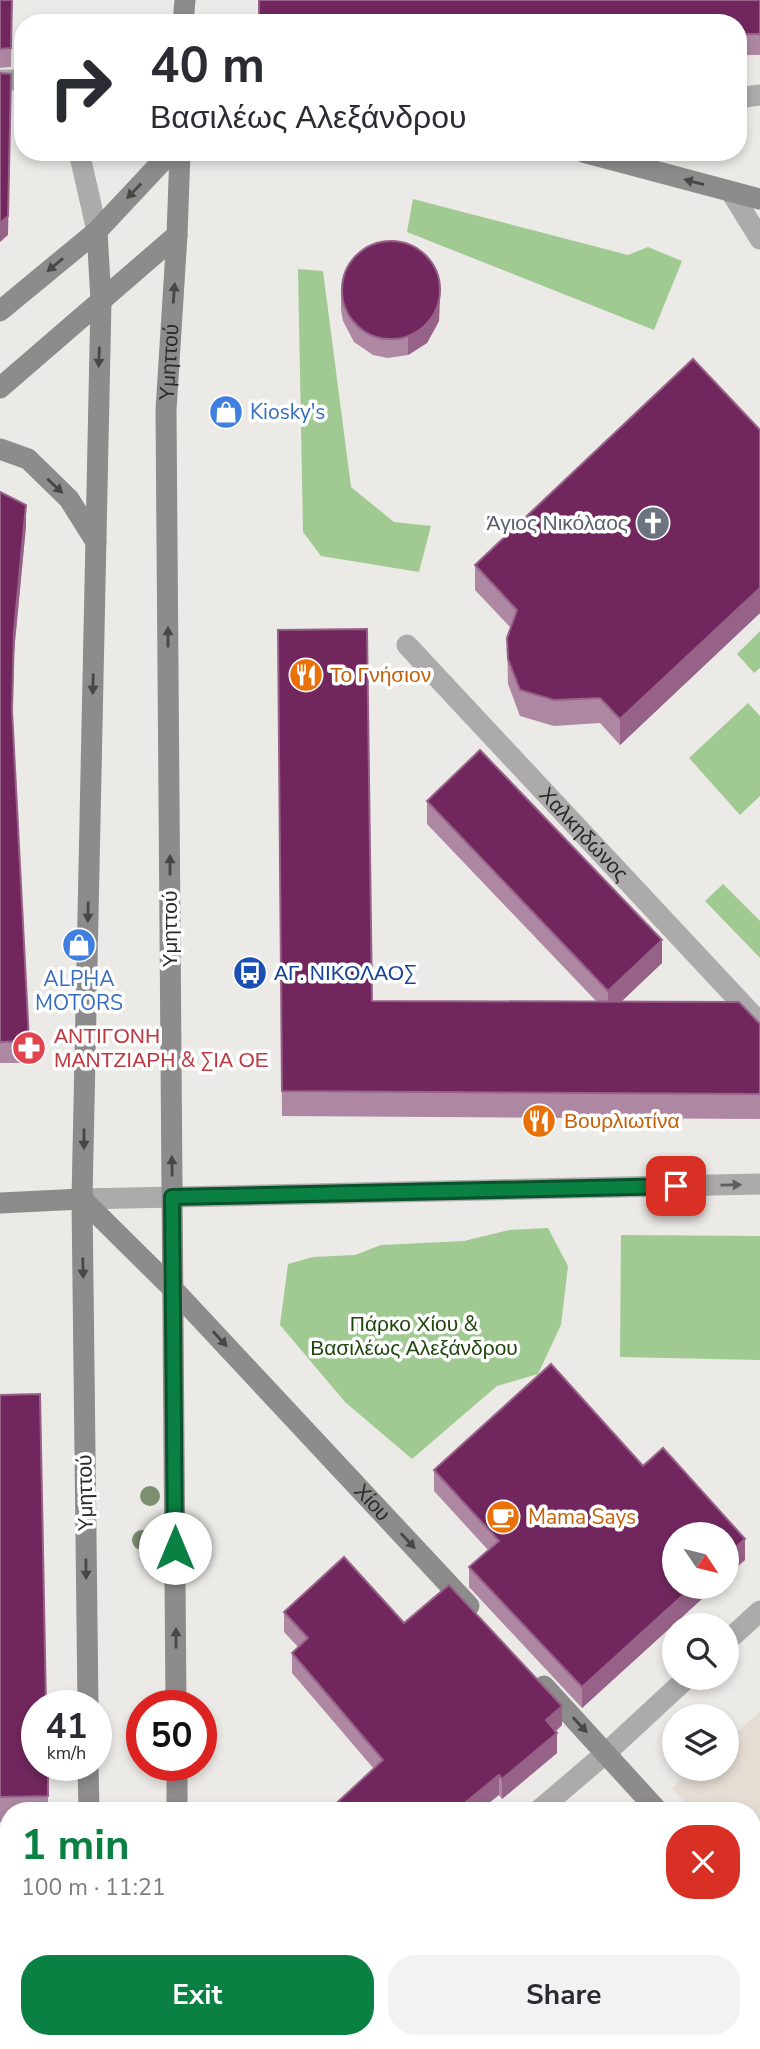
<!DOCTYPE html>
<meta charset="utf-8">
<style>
body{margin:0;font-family:"Nunito Sans",sans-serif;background:#f2f2f3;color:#2b2b33;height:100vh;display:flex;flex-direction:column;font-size:26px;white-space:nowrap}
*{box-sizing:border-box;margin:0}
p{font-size:23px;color:#7c7c81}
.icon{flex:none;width:38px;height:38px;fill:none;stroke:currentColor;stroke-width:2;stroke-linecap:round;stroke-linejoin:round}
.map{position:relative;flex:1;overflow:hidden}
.details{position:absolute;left:0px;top:1802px;width:761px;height:247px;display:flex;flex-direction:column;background:#fff;border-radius:28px 28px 0 0;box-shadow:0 4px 10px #0003}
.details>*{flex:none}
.guide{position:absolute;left:14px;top:14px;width:733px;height:147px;border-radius:28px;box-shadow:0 4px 10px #0003;background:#fff;color:#2b2b33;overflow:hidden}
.needle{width:46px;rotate:125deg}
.controls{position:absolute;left:662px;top:1522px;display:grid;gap:14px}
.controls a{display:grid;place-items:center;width:77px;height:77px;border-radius:50%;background:#fff;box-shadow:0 4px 10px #0003;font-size:35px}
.speed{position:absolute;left:21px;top:1690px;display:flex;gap:14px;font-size:35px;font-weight:700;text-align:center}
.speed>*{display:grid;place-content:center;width:91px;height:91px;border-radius:50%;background:#fff;box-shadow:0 4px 10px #0003;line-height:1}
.speed small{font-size:18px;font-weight:400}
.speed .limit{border:10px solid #d22;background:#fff;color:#111}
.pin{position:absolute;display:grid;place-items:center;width:60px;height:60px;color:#fff;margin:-30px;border-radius:14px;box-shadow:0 4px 10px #0006}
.me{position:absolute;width:77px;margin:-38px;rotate:0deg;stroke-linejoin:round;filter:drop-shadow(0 0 5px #0008)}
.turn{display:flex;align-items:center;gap:24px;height:147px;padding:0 21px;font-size:32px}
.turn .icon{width:91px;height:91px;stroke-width:2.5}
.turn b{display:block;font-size:49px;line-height:60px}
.round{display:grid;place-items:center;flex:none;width:74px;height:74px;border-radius:28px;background:#f2f2f3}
.head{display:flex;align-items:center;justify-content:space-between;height:119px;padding:0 21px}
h1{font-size:42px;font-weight:700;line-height:52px;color:#0b8043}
.action{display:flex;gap:14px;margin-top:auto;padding:14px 21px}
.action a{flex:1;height:80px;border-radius:28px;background:#0b8043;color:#fff;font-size:28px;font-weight:700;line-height:80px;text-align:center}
.action a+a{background:#f2f2f3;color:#2b2b33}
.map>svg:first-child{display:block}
</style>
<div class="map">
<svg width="760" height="2049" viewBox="0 0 760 2049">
<rect width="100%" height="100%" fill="#eceae6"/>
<path fill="#e5ddd4" d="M760 1712V1891L753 1882 752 1811H692L672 1788 693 1769H726V1741Z"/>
<path fill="#a0ca92" d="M413 199 628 255 648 247 682 261 654 330 407 232Z
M298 269 323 271 351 487 394 522 431 526 419 572 321 556 303 532Z
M760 631V668L754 673 737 654Z
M748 703 760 716V796L740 815 689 758Z
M723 884 760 921V958L705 901Z
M548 1228 568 1266 561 1325 538 1374 497 1386 412 1459 345 1402 280 1325 288 1264 313 1257 355 1255 381 1245 464 1241 509 1230Z
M621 1235 760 1236V1360L620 1357Z"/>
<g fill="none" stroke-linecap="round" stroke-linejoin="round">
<g stroke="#acaaaa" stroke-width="21">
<path d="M0 80H23"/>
<path d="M738 98 760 95"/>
<path d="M79 152 97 231"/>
<path d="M731 192 760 239"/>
<path id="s1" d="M407 645 760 1023"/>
<path d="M82 1199 760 1184"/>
<path d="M726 1642 760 1611"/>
<path d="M538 1811 606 1753 687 1678"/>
<path d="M264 2049 274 2040"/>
</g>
<g stroke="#8d8b8b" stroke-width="21">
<path d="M183 23 185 0"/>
<path d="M583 152 760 199"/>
<path d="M0 311 97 231 171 152"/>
<path d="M0 388 177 235"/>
<path d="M0 449 28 459 69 499 96 542"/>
<path id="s2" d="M82 1199 173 1289 469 1606"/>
<path d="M0 1203 82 1199"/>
<path d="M544 1686 658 1811"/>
<path d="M88 1706 82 1199 101 301 97 231"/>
<path id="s3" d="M176 1706 166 410 177 235 180 152"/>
<path d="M88 1766 89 1811"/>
<path d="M177 1766V1811"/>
<path d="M752 1918 760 1927"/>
<path d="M91 2040V2049"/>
<path d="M179 2040V2049"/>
</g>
</g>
<g fill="#7c9070">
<circle cx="150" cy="1496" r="10"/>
<circle cx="142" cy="1540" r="10"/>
</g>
<path fill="#ae88a2" d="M0 0H12L11 67 0 68Z
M760 0V55H738V23Z
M341 292 440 299 439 321 427 343 408 355 388 358 373 355 354 342 343 321 341 310Z
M760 430V613L620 745 600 723 554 726 520 716 508 684 507 638 511 628 475 590V565Z
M0 492 26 526 14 652 12 718 29 1041V1063H0Z
M278 630 372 1001 597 1002 427 824V801L662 963 621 1002 760 1024V1119L282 1116Z
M0 1395 48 1796V1811H9V1822H0Z
M643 1466 745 1560 674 1587H715L582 1708 469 1587V1567L488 1550 434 1491V1470Z
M284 1612 404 1623 562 1725 556 1731 557 1753 502 1799 499 1795 374 1769 292 1673V1653L298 1647 284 1632Z"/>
<path fill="#966287" d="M11 93 8 235 0 242V223Z
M440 281 439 321 427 343 408 355V337Z
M26 505V526L14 652 12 732 14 631Z
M760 588V613L620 745V719Z
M662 940V963L608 1014V991Z
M745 1539V1560L726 1577V1556Z
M692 1587H715L582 1708V1687Z
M562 1706V1725L546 1740V1720Z
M557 1733V1753L502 1799V1779Z
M499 1775V1795L479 1811H455Z"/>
<path fill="#71275e" stroke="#966287" stroke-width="2" d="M0 0H12L11 48 0 49Z
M259 0H760V34H738V23H259Z
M0 73 11 74 8 216 0 223Z
M342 290a49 49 0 1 1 98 0a49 49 0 1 1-98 0Z
M693 359 760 430V588L620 719 600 698 554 700 520 690 508 659 507 638 517 610 475 565Z
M0 492 26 505 14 631 12 710 29 1041 0 1042Z
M367 629 372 1001 739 1002 760 1024V1094L282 1091 278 630Z
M480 750 662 940 608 991 427 801Z
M551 1364 643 1466 663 1448 745 1539 726 1556V1535H674V1587H692L582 1687 469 1567 499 1541 434 1470Z
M40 1394 46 1706H37V1766H48V1796L0 1797V1395Z
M344 1557 404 1623 449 1585 562 1706 546 1720 557 1733 502 1779 499 1775 455 1811H328L383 1760 292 1653 308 1638 284 1612Z
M0 1909H9V2040H35V2049H0Z
M752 1964 760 1972V2049H384L394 2040H752Z"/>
<defs><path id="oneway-solid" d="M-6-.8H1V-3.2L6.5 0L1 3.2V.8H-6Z" transform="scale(1.75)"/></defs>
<g fill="#484746">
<use href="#oneway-solid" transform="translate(694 182) rotate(-165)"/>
<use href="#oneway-solid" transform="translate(134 191) rotate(134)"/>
<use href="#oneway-solid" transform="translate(55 265) rotate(140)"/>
<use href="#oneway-solid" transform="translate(174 293) rotate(-86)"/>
<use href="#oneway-solid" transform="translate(99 357) rotate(92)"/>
<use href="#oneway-solid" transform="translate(55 486) rotate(43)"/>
<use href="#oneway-solid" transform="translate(168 637) rotate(-90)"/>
<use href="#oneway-solid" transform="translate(93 684) rotate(91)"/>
<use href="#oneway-solid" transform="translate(170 865) rotate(-90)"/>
<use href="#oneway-solid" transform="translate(88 912) rotate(91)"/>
<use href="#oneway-solid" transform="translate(84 1139) rotate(90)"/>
<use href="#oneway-solid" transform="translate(172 1166) rotate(-91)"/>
<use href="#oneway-solid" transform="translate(83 1268) rotate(89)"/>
<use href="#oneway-solid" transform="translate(220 1339) rotate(47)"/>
<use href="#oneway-solid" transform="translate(408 1541) rotate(47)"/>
<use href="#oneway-solid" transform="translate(86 1569) rotate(89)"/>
<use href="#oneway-solid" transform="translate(176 1638) rotate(-90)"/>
<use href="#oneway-solid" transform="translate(580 1725) rotate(47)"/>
</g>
<use fill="#5f5d5d" href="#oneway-solid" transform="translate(731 1185) rotate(-1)"/>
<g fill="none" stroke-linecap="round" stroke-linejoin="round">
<g stroke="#07532c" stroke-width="18">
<path id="route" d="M175 1548 172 1197 676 1186"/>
</g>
<use href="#route" stroke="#0b8043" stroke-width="12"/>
</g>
<defs>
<g id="shop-disc" transform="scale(1.75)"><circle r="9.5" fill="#3f7fe0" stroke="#fff"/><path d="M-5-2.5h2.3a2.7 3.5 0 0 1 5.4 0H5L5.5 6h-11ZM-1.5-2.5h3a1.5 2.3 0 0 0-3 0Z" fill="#fff"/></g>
<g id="church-disc" transform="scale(1.75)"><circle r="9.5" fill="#6b7280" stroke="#fff"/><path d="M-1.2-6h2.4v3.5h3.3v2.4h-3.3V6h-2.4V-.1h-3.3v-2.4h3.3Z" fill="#fff"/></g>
<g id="restaurant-disc" transform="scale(1.75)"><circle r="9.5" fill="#e8710a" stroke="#fff"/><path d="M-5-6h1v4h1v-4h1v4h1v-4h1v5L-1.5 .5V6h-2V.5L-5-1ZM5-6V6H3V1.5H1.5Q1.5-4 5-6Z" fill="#fff"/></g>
<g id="bus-disc" transform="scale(1.75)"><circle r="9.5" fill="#1a4fb4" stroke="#fff"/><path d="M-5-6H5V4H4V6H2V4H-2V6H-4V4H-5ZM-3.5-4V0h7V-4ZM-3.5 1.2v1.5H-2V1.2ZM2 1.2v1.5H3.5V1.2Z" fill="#fff"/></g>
<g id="pharmacy-disc" transform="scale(1.75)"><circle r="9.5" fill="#e0444e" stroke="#fff"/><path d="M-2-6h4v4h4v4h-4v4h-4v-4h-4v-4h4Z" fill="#fff"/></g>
<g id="cafe-disc" transform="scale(1.75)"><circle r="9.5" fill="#e8710a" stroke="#fff"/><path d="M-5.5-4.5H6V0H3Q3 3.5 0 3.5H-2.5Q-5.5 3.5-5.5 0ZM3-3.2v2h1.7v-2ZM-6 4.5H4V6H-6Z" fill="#fff"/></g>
</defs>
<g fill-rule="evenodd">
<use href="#shop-disc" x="226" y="412"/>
<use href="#church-disc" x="653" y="523"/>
<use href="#restaurant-disc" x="306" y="675"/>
<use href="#shop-disc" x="79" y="945"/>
<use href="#bus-disc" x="250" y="973"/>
<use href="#pharmacy-disc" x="29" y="1048"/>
<use href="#restaurant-disc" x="539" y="1121"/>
<use href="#cafe-disc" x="503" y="1517"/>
</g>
<g text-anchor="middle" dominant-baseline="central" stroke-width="7" stroke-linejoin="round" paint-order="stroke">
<g font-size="21" fill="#2b2a29" stroke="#fff">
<text stroke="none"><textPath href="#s3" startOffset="1344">Υμηττού</textPath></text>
<text stroke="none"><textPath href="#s1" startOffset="259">Χαλκηδώνος</textPath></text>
<text transform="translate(170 929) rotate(-90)">Υμηττού</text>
<text transform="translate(85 1493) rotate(-91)">Υμηττού</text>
<text stroke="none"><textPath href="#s2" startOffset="420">Χίου</textPath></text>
</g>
<g font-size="21" fill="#366cbe" stroke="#fff" text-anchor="start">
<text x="250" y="412">Kiosky's</text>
<text x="79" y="979" text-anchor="middle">ALPHA<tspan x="79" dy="24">MOTORS</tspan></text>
</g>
<g font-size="21" fill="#5b616d" stroke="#fff" text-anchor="end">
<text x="628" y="523">Άγιος Νικόλαος</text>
</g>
<g font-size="21" fill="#c56008" stroke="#fff" text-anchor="start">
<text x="330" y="675">Το Γνήσιον</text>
<text x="564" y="1121">Βουρλιωτίνα</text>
<text x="528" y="1517">Mama Says</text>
</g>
<g font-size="21" fill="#164399" stroke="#fff" text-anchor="start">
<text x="274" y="973">ΑΓ. ΝΙΚΟΛΑΟΣ</text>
</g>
<g font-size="21" fill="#be3a42" stroke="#fff" text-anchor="start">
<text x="54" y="1036">ΑΝΤΙΓΟΝΗ<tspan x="54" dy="24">ΜΑΝΤΖΙΑΡΗ &amp; ΣΙΑ ΟΕ</tspan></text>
</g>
<g font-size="21" fill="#204610" stroke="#fff">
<text x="414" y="1324">Πάρκο Χίου &amp;<tspan x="414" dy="24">Βασιλέως Αλεξάνδρου</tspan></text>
</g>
</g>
</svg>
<div class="controls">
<a><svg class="needle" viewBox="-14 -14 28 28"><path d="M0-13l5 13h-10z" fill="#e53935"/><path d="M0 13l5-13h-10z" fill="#7c7c81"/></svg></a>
<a><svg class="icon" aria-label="search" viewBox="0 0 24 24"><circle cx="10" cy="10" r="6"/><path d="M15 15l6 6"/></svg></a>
<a><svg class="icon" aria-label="layers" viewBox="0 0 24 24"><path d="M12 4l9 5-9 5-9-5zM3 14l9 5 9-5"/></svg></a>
</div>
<div class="speed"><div>41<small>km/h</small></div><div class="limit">50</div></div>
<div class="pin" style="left:676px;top:1186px;background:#d93025"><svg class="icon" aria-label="arrive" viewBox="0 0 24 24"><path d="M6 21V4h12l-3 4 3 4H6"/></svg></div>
<svg class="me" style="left:175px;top:1548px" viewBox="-20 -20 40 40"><circle r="19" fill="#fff"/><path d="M0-13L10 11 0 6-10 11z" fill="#0b8043"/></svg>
<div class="guide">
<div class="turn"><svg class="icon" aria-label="right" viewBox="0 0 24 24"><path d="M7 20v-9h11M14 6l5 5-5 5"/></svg><div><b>40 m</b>Βασιλέως Αλεξάνδρου</div></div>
</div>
<section class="details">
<div class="head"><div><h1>1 min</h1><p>100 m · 11:21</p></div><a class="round" style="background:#d93025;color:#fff"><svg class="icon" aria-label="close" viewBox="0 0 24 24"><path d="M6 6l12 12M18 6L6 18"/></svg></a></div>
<div class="action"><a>Exit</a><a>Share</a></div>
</section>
</div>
